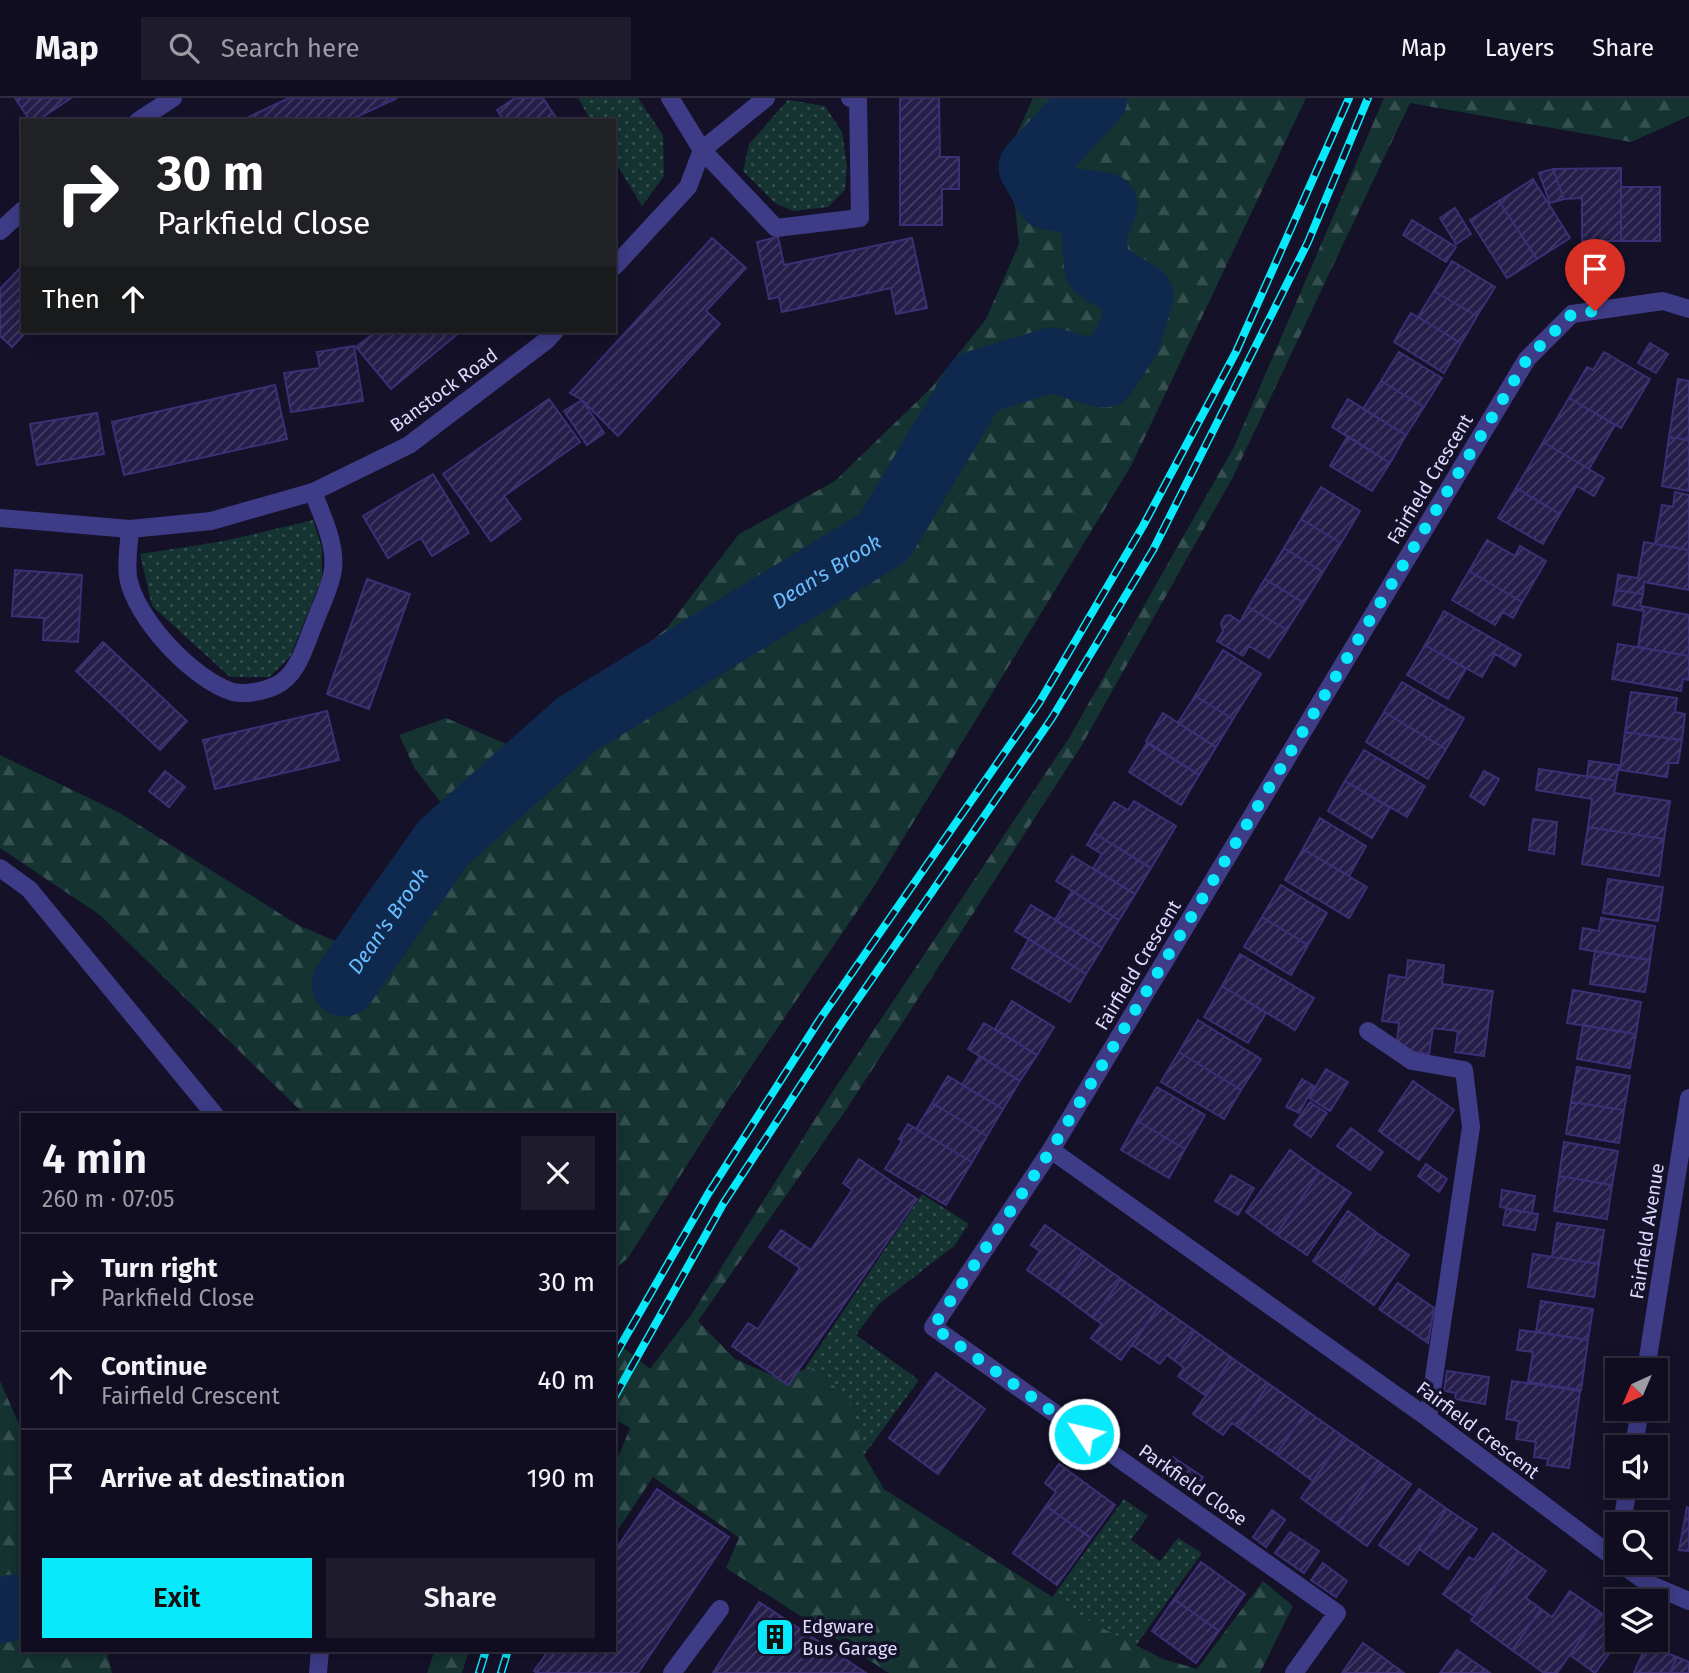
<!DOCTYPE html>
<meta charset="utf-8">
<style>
body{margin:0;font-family:"Fira Sans",sans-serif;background:#1d1b2c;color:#f1f3f6;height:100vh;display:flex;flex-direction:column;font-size:26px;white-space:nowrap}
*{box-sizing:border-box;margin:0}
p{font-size:23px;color:#9b9ca4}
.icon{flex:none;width:38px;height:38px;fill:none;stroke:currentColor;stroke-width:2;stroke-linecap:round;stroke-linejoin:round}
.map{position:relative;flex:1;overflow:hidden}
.panel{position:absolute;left:21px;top:1015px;width:595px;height:539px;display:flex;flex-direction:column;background:#0f0d1f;border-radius:0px;box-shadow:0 4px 18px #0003,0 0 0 2px #2f2d3d}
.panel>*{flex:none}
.top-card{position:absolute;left:21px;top:21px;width:595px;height:214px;border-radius:0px;box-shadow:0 4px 18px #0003,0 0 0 2px #2f2d3d;background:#202124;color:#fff;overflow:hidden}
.needle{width:46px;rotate:224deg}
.fabs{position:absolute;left:1605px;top:1260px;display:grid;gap:14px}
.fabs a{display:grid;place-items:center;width:63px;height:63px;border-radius:0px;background:#0f0d1f;box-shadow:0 4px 18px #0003,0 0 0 2px #2f2d3d;font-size:35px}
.pin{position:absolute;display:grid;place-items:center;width:60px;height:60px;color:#fff;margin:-72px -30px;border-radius:50% 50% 50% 0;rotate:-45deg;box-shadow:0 0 7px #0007}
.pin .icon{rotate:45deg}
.me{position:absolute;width:77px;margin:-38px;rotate:305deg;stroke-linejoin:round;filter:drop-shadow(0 0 5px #0008)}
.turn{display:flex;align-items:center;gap:24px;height:147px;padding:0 21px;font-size:32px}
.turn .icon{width:91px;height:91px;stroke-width:2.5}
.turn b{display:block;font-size:49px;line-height:60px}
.then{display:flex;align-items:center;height:66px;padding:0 21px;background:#0003;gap:14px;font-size:26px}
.round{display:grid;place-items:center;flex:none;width:74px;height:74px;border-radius:0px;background:#1d1b2c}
.overview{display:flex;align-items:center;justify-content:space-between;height:119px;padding:0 21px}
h1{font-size:42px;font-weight:600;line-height:52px}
.action{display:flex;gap:14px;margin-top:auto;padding:14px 21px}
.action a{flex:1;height:80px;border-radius:0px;background:#08e9fb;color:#111;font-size:28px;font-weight:600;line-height:80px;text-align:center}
.action a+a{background:#1d1b2c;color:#f1f3f6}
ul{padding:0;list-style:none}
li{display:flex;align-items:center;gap:21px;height:98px;padding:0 21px;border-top:2px solid #2f2d3d}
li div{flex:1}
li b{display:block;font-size:26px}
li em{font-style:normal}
header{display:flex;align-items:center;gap:42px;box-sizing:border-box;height:98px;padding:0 35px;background:#0f0d1f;border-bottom:2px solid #2f2d3d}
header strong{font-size:33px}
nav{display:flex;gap:38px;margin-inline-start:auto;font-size:24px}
.search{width:490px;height:63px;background:#1d1b2c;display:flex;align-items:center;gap:18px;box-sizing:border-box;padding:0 24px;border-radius:0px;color:#9b9ca4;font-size:26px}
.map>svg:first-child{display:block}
</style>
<header>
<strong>Map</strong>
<div class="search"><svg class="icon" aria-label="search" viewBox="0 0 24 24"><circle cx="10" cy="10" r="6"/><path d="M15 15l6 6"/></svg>Search here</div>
<nav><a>Map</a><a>Layers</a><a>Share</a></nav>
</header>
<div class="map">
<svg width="1689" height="1575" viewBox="0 0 1689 1575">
<defs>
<pattern id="grass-dots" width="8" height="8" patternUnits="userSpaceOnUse" patternTransform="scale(1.75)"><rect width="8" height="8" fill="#143331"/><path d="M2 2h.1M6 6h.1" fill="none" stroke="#365050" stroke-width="1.8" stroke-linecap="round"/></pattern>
<pattern id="forest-firs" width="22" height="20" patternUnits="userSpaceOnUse" patternTransform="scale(1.75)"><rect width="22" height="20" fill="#143331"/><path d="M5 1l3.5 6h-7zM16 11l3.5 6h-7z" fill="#365050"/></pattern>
<pattern id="building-hatch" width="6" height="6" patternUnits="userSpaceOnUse" patternTransform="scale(1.75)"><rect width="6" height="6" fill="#251d4a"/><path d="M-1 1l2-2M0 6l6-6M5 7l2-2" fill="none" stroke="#443d65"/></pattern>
</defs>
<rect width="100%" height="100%" fill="#141129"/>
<path fill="url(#grass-dots)" d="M578 0H638L663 37 664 78 642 108 614 62V23H591Z
M788 2 825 8 842 34 847 68 845 92 828 109 793 113 775 105 743 73 749 46Z
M313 422 322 450V480L290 559 269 579H230L152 508 140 456 224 443Z
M922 1096 969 1126 954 1148 879 1206 856 1237 919 1282 864 1357 793 1288Z
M1124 1401 1148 1418 1131 1442 1160 1463 1178 1440 1202 1455 1129 1557 1050 1502Z"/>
<path fill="url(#forest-firs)" d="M1033 0H1306L1131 368 873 790 727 1004 628 1160 614 1171V1017H305L100 817 0 750V657L120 715 298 827 342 846 416 771 455 723 415 671 399 637 446 620 509 647 580 601 666 531 739 436 835 383 932 289 986 221 1019 146 1009 53Z
M1384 0H1689V18L1631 44 1410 5 1233 379 1080 650 846 1012 698 1223 735 1261 774 1278 813 1270 850 1302 864 1357 884 1391 1098 1528 1163 1561 1197 1571 1263 1483 1293 1508 1260 1575H889L726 1470 739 1440 653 1379 614 1438V1369L630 1330 614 1321V1242L650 1271 691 1217 829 999 1069 640 1234 349Z
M0 1283 23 1335V1552H106L112 1575H0Z
M435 1552H469L462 1575H427Z"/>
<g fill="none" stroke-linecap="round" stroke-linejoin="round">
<g stroke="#0f294e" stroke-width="65">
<path id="s1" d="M344 886 443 745 577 626 884 439 976 285 1052 262 1104 277 1128 241 1141 198 1097 170 1094 137 1105 107 1048 99 1031 69 1095 0"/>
<path d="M0 1513 13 1509"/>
</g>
</g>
<path fill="url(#building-hatch)" stroke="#3c2f75" stroke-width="2" d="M15 0H71L37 23H30Z
M289 0H397L348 23H240Z
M515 0H543L558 23H504L497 12Z
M900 0H939L940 59H959V91H942V127H900Z
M1621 70V143H1582V100L1564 101 1553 71Z
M1553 71 1564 101 1550 105 1539 75Z
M1533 81 1570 140 1537 161 1499 103Z
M1621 89H1660V143H1621Z
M1499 103 1537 161 1507 180 1470 122Z
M1455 110 1471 136 1456 146 1440 120Z
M1412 122 1456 149 1446 164 1403 137Z
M778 139 784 167 912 140 927 210 896 216 891 190 782 214 779 199 769 201 757 144Z
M712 140 746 170 706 213 720 226 618 338 582 302 570 295Z
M1452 163 1495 189 1477 218 1434 193Z
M23 167V233H27L12 249 0 238V191Z
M1434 193 1477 218 1461 245 1418 219Z
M1411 215 1461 245 1444 275 1394 244Z
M377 233H461L391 291 356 249Z
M1650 245 1668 256 1656 275 1638 265Z
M354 248 363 303 291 314 284 275 320 270 317 254Z
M1399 254 1442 280 1424 309 1381 283Z
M1604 254 1650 281 1621 330 1569 300 1587 269 1593 272Z
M1678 281 1689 283V342L1669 339Z
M1381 283 1424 309 1406 337 1363 311Z
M275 287 287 341 124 377 112 324Z
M1569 300 1615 327 1589 371 1543 344Z
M549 301 580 344 504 398 521 421 491 443 443 376Z
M1348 301 1406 337 1390 365 1332 329Z
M582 302 604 335 587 347 564 313Z
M97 315 104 356 37 367 30 326Z
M1348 338 1390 365 1372 393 1330 368Z
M1669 339 1689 342V393L1662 388Z
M1543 344 1604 380 1594 398 1577 388 1560 416 1516 390Z
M433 376 469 435 432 458 421 440 388 460 363 418Z
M1321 389 1360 413 1341 445 1301 421Z
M1516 390 1560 416 1543 446 1498 420Z
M1675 394 1689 397V452L1655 446 1662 407 1673 409Z
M1301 421 1341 445 1323 474 1284 450Z
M1487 442 1515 458 1520 448 1546 463 1522 504 1469 473Z
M1644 444 1689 452V492L1644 484 1643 496 1616 492 1618 477 1638 480Z
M1284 450 1323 474 1304 505 1265 481Z
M15 472 82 477 78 544 43 542 44 520 12 518Z
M1469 473 1522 504 1513 520 1503 514 1495 527 1452 502Z
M367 481 410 496 369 611 327 596Z
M1265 481 1304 505 1287 532 1248 509Z
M1616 492 1643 496 1640 508 1689 517V558L1638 549 1644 513 1613 507Z
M1248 509 1287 532 1269 560 1249 548 1243 558 1217 543 1223 533 1221 525 1225 518 1230 517 1240 524Z
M1444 513 1521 557 1515 568 1495 556 1482 579 1425 547Z
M103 544 187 623 160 652 76 573Z
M1618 546 1689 558V582L1683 581 1681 593 1612 581Z
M1425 547 1466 571 1448 601 1407 577Z
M1223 552 1261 576 1233 621 1195 598Z
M1402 584 1464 620 1446 651 1384 614Z
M1631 594 1677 600 1675 614 1685 616 1682 642 1625 634Z
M1195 598 1233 621 1216 649 1178 625Z
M327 613 339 662 215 691 203 642Z
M1384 614 1446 651 1428 681 1366 644Z
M1163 615 1216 649 1199 677 1146 643Z
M1625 634 1682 642 1678 665H1669L1667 679 1620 672Z
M1147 645 1199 677 1181 707 1129 674Z
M1364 652 1425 688 1407 719 1345 683Z
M1589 663 1619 667 1616 683 1587 678Z
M1539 671 1616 683 1614 695 1670 703 1664 741 1588 729 1592 701 1536 692Z
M165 673 185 689 169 709 149 693Z
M1484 673 1499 681 1484 707 1470 698Z
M1345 683 1390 710 1372 740 1328 713Z
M1134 703 1176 728 1151 770 1094 735 1114 704 1128 712Z
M1320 720 1366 748 1349 778 1303 751Z
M1533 721 1557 724 1554 756 1529 752Z
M1588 729 1664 741 1659 778 1582 766Z
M1094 735 1151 770 1135 796 1093 770 1102 756 1087 747Z
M1303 751 1367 789 1349 820 1285 782Z
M1072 758 1135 796 1119 822 1056 783Z
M1608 781 1663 789 1658 823 1603 815Z
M1281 787 1327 815 1308 847 1262 819Z
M1072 793 1119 822 1102 850 1055 822Z
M1031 807 1102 850 1086 876 1015 833Z
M1262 819 1308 847 1291 877 1244 849Z
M1601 820 1655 828 1650 862 1580 851 1583 830 1599 833Z
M1029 841 1086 876 1070 904 1012 870Z
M1595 853 1650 862 1645 894 1590 886Z
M1240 856 1314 900 1295 932 1222 888Z
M1408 862 1444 867 1442 886 1493 893 1484 958 1455 954 1458 933 1433 930 1429 956 1396 951 1399 925 1382 923 1389 877 1406 880Z
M1222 888 1266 915 1248 945 1204 919Z
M1573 892 1641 904 1636 936 1567 925Z
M1012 903 1054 929 1037 957 995 931Z
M1198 922 1261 961 1241 992 1179 954Z
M984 925 1037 957 1020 983 968 951Z
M1583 927 1636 936 1630 970 1577 961Z
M1179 954 1241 992 1224 1021 1161 984Z
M980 958 1020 983 1003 1011 962 987Z
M1577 969 1630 978 1624 1012 1571 1004Z
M1326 971 1348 984 1330 1013 1309 1000Z
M948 978 1003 1011 987 1038 932 1005Z
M1302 981 1314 988 1299 1015 1286 1009Z
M1413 983 1454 1012 1419 1062 1379 1033Z
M1157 989 1205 1017 1185 1051 1137 1023Z
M1310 1004 1327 1015 1311 1039 1294 1027Z
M1571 1004 1624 1012 1619 1045 1566 1036Z
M932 1005 987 1038 972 1064 916 1031Z
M1137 1023 1185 1051 1169 1080 1121 1052Z
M908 1026 972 1064 946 1107 885 1071 902 1043 899 1041Z
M1351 1030 1383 1054 1370 1072 1337 1048Z
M1564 1044 1618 1053 1612 1087 1559 1078Z
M1290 1052 1320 1074 1276 1136 1246 1114Z
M859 1061 917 1101 788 1287 732 1248 748 1225 758 1231 800 1170 769 1149 781 1132 811 1152 852 1092 843 1085Z
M1426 1066 1447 1081 1439 1094 1418 1078Z
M1320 1074 1351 1095 1307 1157 1276 1136Z
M1231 1077 1254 1090 1238 1117 1215 1103Z
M1559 1078 1612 1087 1607 1121 1554 1113Z
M1502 1092 1535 1098 1532 1115 1500 1109Z
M1506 1111 1538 1116 1535 1132 1503 1127Z
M1348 1113 1377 1135 1342 1184 1313 1163Z
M1557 1125 1604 1132 1599 1166 1552 1159Z
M1045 1127 1085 1155 1057 1193 1027 1172 1040 1153 1031 1147Z
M1377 1135 1409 1157 1374 1207 1342 1184Z
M1085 1155 1121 1181 1093 1220 1057 1193Z
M1533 1156 1599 1166 1594 1199 1528 1189Z
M1121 1181 1159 1208 1121 1262 1091 1240 1102 1226 1093 1220Z
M1398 1185 1434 1210 1428 1245 1379 1211Z
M1541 1203 1593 1211 1588 1242 1536 1234Z
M1159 1208 1195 1233 1174 1262 1167 1257 1160 1266 1132 1247Z
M1520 1232 1588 1242 1581 1292 1528 1284 1533 1254 1517 1252Z
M1195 1233 1232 1260 1206 1298 1178 1278 1184 1270 1174 1262Z
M1232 1260 1269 1286 1238 1329 1232 1325 1223 1337 1193 1316Z
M1447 1273 1489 1279 1485 1306 1455 1301 1456 1295 1444 1293Z
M936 1275 985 1311 938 1376 889 1340Z
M1512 1283 1580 1293 1569 1370 1547 1367 1548 1361 1534 1359 1536 1344 1516 1341 1519 1323 1506 1321Z
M1269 1286 1307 1313 1276 1356 1238 1329Z
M1307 1313 1344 1339 1313 1383 1276 1356Z
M1344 1339 1381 1365 1338 1427 1301 1400Z
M1173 1359 1203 1379 1192 1396 1162 1376Z
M1381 1365 1411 1386 1367 1448 1338 1427Z
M1059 1366 1115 1407 1091 1440 1046 1408 1056 1394 1045 1385Z
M657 1391 729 1439 638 1575H537L534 1573 549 1552H614V1454Z
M1419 1391 1447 1411 1408 1467 1379 1447Z
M1046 1408 1091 1440 1057 1487 1013 1455Z
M1687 1409 1689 1410V1453L1679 1452Z
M1447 1411 1477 1431 1448 1471 1419 1451Z
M1272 1412 1285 1422 1266 1449 1253 1439Z
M1290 1434 1319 1453 1304 1475 1275 1455Z
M1493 1435 1519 1454 1474 1518 1443 1496 1469 1459 1474 1462Z
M1519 1454 1546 1473 1526 1500 1541 1511 1512 1552 1471 1522Z
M1201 1464 1245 1496 1219 1533 1174 1501Z
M1323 1465 1347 1483 1336 1499 1311 1482Z
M1570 1493 1600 1514 1557 1575H1544L1512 1552 1541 1511 1552 1519Z
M1174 1501 1219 1533 1196 1565 1152 1533Z
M759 1504 866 1575H713Z
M1600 1514 1617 1527V1542H1619L1595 1575 1570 1557Z
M1363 1545 1404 1575H1342Z
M1646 1547 1677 1559 1670 1575H1634Z
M1457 1552 1490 1575H1440Z
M1677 1559 1689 1564V1575H1670Z"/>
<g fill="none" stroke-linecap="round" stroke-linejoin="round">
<path stroke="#3e3c87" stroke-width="18" d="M766 0 702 52 776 130 860 120 858 1 850 0
M138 23 173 0
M0 133 23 112
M614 169 688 89 702 52 670 0
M0 420 130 431 211 423 313 394 409 347 547 242 555 233
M130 431C129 446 126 463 128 479 135 520 193 582 233 594 245 597 264 593 275 588 298 578 305 547 314 526 320 509 331 489 333 471 336 445 322 418 313 394
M0 770 29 791 215 1017
M1368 933 1412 963 1464 972 1471 1029 1428 1320
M1051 1052 933 1229 1337 1515 1294 1575
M1646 1272 1689 1000
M1634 1349 1640 1311
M1622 1426 1628 1388
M1617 1462 1428 1320 1051 1052 1527 261 1572 216 1663 203 1689 211
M1620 1465 1649 1486 1689 1503
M318 1575 320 1552
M672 1575 720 1511"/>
<g stroke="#08e9fb" stroke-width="8">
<path id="rail" d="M614 1259 708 1096 820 921 1039 605 1143 428 1236 254 1349 0
M614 1300 723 1106 838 930 1052 620 1153 452 1308 144 1368 0
M479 1575 486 1552
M501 1575 508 1552"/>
</g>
<use href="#rail" stroke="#141129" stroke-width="5" stroke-dasharray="16" stroke-linecap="butt"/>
</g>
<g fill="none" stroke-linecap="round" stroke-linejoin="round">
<path stroke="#08e9fb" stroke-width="12" stroke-dasharray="0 21.6" d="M1084 1336 933 1229 1051 1052 1527 261 1572 216 1595 213"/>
</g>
<defs>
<g id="building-square" transform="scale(2.0125)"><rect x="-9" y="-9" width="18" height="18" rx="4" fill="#08e9fb" stroke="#141129"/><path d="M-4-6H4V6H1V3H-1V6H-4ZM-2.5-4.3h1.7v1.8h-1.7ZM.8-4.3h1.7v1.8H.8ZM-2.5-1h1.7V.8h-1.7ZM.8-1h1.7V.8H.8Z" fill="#111"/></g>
</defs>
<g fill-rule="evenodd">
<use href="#building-square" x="775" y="1539"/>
</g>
<g text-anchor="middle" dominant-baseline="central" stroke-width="7" stroke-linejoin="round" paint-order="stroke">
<g font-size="19" fill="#ddd9fe" stroke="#141129">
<text transform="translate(444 292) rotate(-36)">Banstock Road</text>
<text transform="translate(1430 381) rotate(-59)">Fairfield Crescent</text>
<text transform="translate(1138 867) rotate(-59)">Fairfield Crescent</text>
<text transform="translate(1647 1133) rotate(-81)">Fairfield Avenue</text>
<text transform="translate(1478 1332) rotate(37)">Fairfield Crescent</text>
<text transform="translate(1193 1387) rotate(35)">Parkfield Close</text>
</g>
<g font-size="19" fill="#ddd9fe" stroke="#141129" text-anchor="start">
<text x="802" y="1528">Edgware<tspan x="802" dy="22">Bus Garage</tspan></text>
</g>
<g font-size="21" font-style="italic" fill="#69bcfd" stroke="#141129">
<text stroke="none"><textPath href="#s1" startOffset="644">Dean's Brook</textPath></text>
<text stroke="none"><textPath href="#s1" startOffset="77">Dean's Brook</textPath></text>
</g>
</g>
</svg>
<div class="fabs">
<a><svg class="needle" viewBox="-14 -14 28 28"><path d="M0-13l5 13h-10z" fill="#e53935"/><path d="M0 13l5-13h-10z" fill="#9b9ca4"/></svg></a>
<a><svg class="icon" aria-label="sound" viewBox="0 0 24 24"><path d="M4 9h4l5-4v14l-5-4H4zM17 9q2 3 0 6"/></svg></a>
<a><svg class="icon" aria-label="search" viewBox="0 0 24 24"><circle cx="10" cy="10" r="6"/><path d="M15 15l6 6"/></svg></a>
<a><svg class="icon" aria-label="layers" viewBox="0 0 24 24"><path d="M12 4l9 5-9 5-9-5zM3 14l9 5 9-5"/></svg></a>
</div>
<div class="pin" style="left:1595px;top:213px;background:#d93025"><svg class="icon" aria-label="arrive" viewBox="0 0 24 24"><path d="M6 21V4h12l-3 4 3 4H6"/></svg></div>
<svg class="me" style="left:1084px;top:1336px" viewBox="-20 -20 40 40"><circle r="17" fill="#08e9fb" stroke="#fff" stroke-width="3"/><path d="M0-11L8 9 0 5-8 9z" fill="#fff"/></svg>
<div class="top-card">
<div class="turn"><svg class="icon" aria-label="right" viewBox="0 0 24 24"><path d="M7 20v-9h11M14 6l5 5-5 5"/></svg><div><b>30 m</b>Parkfield Close</div></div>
<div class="then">Then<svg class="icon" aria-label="ahead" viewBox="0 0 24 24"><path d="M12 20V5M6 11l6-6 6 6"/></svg></div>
</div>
<section class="panel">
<div class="overview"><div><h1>4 min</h1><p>260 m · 07:05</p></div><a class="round"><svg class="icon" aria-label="close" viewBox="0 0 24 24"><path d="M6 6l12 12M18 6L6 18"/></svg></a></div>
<ul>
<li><svg class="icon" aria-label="right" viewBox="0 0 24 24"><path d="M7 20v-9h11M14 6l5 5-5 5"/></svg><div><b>Turn right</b><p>Parkfield Close</p></div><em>30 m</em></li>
<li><svg class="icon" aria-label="ahead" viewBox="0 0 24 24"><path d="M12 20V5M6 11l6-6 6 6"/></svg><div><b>Continue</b><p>Fairfield Crescent</p></div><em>40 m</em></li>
<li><svg class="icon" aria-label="arrive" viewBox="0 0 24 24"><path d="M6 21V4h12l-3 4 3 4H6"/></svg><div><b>Arrive at destination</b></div><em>190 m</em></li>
</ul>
<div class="action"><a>Exit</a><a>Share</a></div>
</section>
</div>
